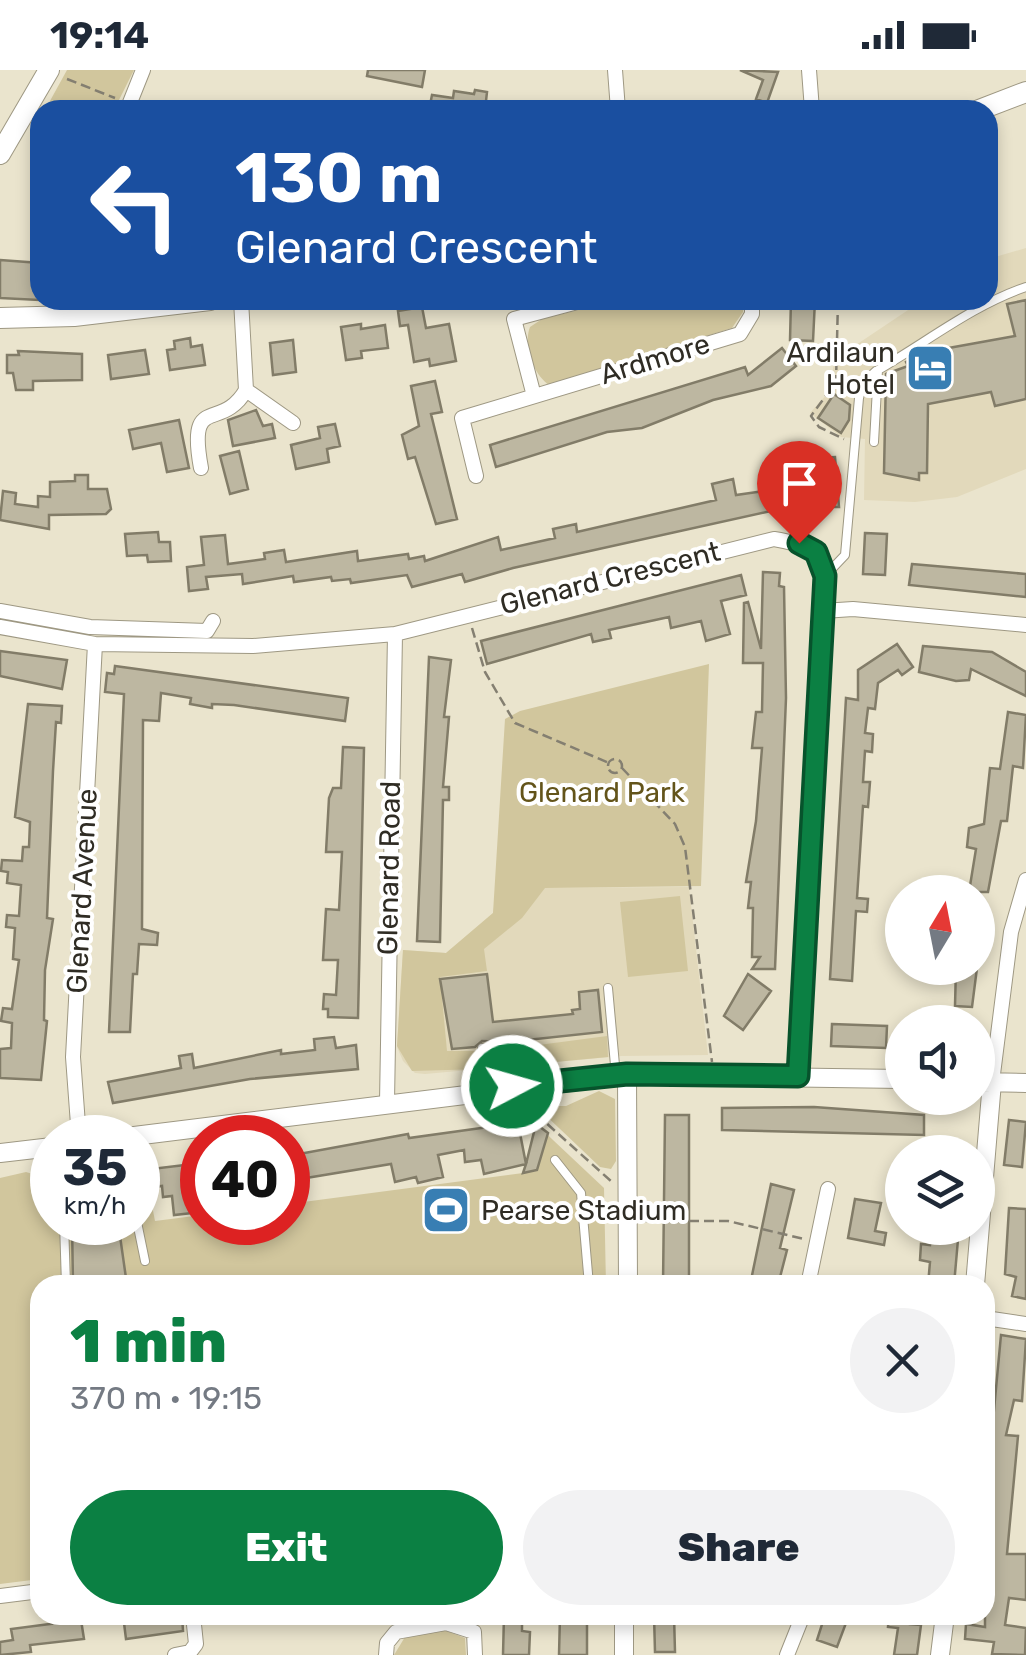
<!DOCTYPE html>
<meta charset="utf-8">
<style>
body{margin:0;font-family:Rubik,sans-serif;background:#f2f2f3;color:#1f2937;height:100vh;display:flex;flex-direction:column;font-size:38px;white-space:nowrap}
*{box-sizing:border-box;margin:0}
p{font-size:32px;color:#747a83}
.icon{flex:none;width:55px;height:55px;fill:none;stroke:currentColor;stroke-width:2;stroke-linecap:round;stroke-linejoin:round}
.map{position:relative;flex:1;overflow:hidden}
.panel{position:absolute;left:30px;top:1205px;width:965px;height:350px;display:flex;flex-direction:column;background:#fff;border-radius:30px;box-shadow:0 5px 15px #0003}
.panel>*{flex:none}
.hud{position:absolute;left:30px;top:30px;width:968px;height:210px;border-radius:30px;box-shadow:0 5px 15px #0003;background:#1a4fa0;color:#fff;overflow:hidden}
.needle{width:65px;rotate:10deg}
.buttons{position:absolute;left:885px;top:805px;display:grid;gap:20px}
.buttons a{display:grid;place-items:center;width:110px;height:110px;border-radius:50%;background:#fff;box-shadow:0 5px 15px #0003;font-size:50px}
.speed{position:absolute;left:30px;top:1045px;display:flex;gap:20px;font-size:50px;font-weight:700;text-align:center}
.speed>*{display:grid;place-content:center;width:130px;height:130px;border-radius:50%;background:#fff;box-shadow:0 5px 15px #0003;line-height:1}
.speed small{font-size:25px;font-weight:400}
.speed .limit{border:15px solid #d22;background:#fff;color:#111}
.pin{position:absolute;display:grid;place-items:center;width:85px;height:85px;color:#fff;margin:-102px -42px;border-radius:50% 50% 50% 0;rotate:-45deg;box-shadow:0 0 10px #0007}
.pin .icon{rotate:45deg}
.me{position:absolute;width:110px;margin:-55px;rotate:84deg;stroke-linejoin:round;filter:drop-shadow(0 0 8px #0008)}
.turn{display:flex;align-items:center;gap:35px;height:210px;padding:0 40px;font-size:45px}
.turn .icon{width:130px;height:130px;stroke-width:2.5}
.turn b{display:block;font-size:70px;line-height:85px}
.round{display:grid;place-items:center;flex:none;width:105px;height:105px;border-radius:52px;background:#f2f2f3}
.head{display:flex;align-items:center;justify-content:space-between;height:170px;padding:0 40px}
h1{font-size:60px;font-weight:800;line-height:75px;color:#0b8043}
.primary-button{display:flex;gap:20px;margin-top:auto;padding:20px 40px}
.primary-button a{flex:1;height:115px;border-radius:60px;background:#0b8043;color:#fff;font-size:40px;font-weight:800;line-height:115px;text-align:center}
.primary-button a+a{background:#f2f2f3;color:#1f2937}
.status{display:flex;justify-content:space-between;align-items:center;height:70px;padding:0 50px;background:#fff;direction:ltr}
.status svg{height:28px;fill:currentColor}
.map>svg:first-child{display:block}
</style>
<div class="status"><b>19:14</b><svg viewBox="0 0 49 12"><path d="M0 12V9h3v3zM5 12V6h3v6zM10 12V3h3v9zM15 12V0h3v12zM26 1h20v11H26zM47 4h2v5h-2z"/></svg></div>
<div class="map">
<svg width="1026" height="1585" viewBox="0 0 1026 1585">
<rect width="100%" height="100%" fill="#eae4cd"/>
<path fill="#e2d9bb" d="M1026 178V399L957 427 915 432 864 430 865 369 841 367 810 343 828 323 835 289 923 230H988V189Z
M689 817 708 985 621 986 425 1004 415 1003 403 991 397 977 403 880 446 883 493 843 498 818Z"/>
<path fill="#d1c69d" d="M67 0H134L114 40H45Z
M620 230H744L743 242 732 258 549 315C533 304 523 275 530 257L542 249Z
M709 594 701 816 545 818 522 848 484 879 487 901 440 907 447 981H479L483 999 412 1001 397 976 403 880 446 883 493 843 505 649 520 641Z
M680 826 688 901 628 907 620 832Z
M607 966 608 987 523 995 522 986 531 976Z
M599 1021 615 1029 616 1091 611 1099 600 1097 540 1040 544 1036H566Z
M536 1054 604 1118 606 1215H40V1509L0 1514V1108L26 1102 36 1105 38 1113 44 1112 42 1095 52 1093V1152H138V1083H142L155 1151 202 1145V1152H288V1134L523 1103Z
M444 1560 465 1568 466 1585H394L405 1567Z"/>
<path fill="#bdb7a1" stroke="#827c68" stroke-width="2.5" d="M368 0H425L422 17 367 6Z
M740 0 778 2 767 33 756 29 763 10Z
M475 20 487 22 485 40H429L432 25 453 28 454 21 474 24Z
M0 190 40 193 39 230 0 228Z
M791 230H815L813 271 790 270Z
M1026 230V329L995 336 991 322 928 334 927 403H919V410L884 403 886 304 908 296 906 292 921 283 1015 266 1007 234Z
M422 237 426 258 449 254 456 291 430 296 429 289 414 292 408 255 400 256 398 241Z
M361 254V259L385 255 388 278 361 281 362 288 346 290 341 257Z
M190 268 191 277 202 275 205 295 170 300 167 280 175 279 174 271Z
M293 270 296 302 273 305 270 273Z
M782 278 796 296 771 316 713 330 642 358 607 362 496 397 490 375 745 297 748 305Z
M145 280 149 304 111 309 108 285Z
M18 281 82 284V310L33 311V320H16L13 303H7V285H19Z
M435 311 442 342 431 344 457 449 436 454 415 387 408 389 402 365 419 356 411 316Z
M834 324 850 335 849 350 841 363 818 348Z
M256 340 263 356 272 354 275 368 233 376 228 350Z
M179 350 189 398 167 402 161 373 133 379 129 360Z
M335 354 340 376 327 379 329 392 296 399 291 375 320 368 318 357Z
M239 381 248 419 230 424 220 386Z
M835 387 839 437H789L513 498 465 512 462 504 412 517 407 505 351 513 350 509 332 511 331 507 294 512 293 506 243 514 242 504 206 507 208 519 189 521 187 497 204 495 201 467 225 465 228 494 265 489 264 483 284 480 286 492 357 481 358 491 408 484 409 489 424 486 425 491 498 467 501 480 555 468 553 459 576 454 577 462 716 430 712 414 733 409 736 425 819 413 817 388Z
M75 405H88V419H107L111 439 106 444 49 445V459L0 450 3 421 16 423 15 434 38 437V426L50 427V412L75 411Z
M158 462 159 472H170L171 491 148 492 147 485 127 486 125 464Z
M865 463 887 464 885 505 863 504Z
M912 494 1026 504V527L909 515Z
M763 502 780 503 779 516 784 517 786 628 775 899H752L760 887H752L753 838H748L751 812H746L756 751 762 678H752L756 642H762L763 593H743L744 533 748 532 761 579Z
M741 505 746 525 721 531 730 564 706 571 701 551 671 558 669 547 609 560 611 568 593 572 591 564 487 594 481 571Z
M897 574 913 597 902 605 898 600 878 613 875 639 868 638 865 663 873 664 872 682 865 681 863 712H870L868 737 863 736 857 828 868 829 867 842 856 841 852 911 830 909 846 628 858 630V600Z
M923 576 992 582 1026 602V626L971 599 969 610 956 611 919 602Z
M0 581 67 590 62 619 0 606Z
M429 587 451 590 444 647H449L443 717H449V730H443L440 872 417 871Z
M115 596 348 628 345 651 234 635 212 634V638L190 634 191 628 161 623 159 651 143 650 142 859 158 863 157 875 139 874 137 904H133L130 962H109L124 624 105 622 107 603 114 604Z
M28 634 62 636 61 653 56 652 53 701 47 848 53 849 45 900 44 950 47 951 41 1010 0 1008V979L11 978 12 953 1 951 3 938 12 939 19 890 13 889 15 858 6 857 7 845 19 846 21 815 7 813 8 802 1 801 2 790 22 791 23 777H29L30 752 15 747Z
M1008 642 1026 645 1023 698 1013 696 1007 751H1001L988 822H969L976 779 967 777 969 758 984 754 990 698 1000 699Z
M343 677 364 678 358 948 328 947V939H323L324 924 336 925 338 890H323L326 839 339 840 342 782H326L329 728 333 718H341Z
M956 898H977L972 937 955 936Z
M487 904 493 952 573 944 572 940 580 939 579 922 598 920 602 962 508 972 482 971 475 977 452 979 440 909Z
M748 904 771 921 743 960 724 946Z
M832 954 887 956 886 978 831 976Z
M334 967 336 978 356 975 358 999 250 1009 113 1033 108 1012 181 998 179 986 192 984 194 998 281 980V984L315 980 314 969Z
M814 1037 924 1045V1065L722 1060V1038Z
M665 1045H689V1215H663Z
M1009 1050 1026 1052 1022 1097 1004 1095Z
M518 1053 526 1094 536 1054 548 1063 537 1100 523 1103 526 1094 484 1104 481 1090 465 1092 464 1080 438 1085 443 1107 418 1113 416 1107 395 1112 391 1094 288 1111V1086L408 1064 409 1068Z
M202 1093V1142L174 1145 172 1126 163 1127 162 1116 153 1117 151 1099Z
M771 1114 794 1120 780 1178 787 1180 778 1215H750Z
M855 1129 881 1133 875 1161 886 1163 884 1175 848 1168Z
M1009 1138 1026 1139V1229L1012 1226 1016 1207 1005 1204Z
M72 1152H118L126 1208 73 1215Z
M932 1158H959L954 1215H928L930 1192 920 1190 921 1174 930 1175Z
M1001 1265 1026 1269 1022 1331 1014 1330 1006 1365 1018 1366 1007 1484H1026V1530L1009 1528 1005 1555 1026 1558 1025 1585 992 1584 994 1572 965 1569 966 1554 985 1557V1436Z
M123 1545H182L183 1561 126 1569Z
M504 1545H522V1561L530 1562 529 1585H503Z
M560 1545H587V1585H559Z
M654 1545H674L675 1582H655Z
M825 1545H849L837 1577 817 1570Z
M889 1545 911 1547 910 1554 921 1555 917 1585H894L898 1558 888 1557Z
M81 1550 84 1569 30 1575 31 1582 0 1585V1572L13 1570 11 1559Z"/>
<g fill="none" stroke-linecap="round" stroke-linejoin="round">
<g stroke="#9e9883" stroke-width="10">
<path id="service" d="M874 372 878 300C927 272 973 235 1026 217
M825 506 845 485 859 328 863 313 876 301
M608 918 616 1006
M482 978 510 980 512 1016
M555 1090 581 1123 589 1215
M64 1152 66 1215
M137 1152 145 1191"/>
</g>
<g stroke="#9e9883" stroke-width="16">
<path id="minor" d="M615 0 618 40
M809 0 812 40
M127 40 143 0
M246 320 293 353
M534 326 514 249 585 230
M201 398C187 322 221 363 246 320L241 230
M476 406 462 348 740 264 752 244V230
M0 541 90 557 207 561 213 551
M823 541 853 539 1026 555
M0 557 95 574 253 576 395 564 774 469C804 474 814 478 825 506L797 1006
M992 1012 1011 862 1026 810
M387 1032 395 564
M79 1068 73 987 95 574
M808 1215 828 1119
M985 1248 1026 1254
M0 1526 40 1521
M175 1585 190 1582 196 1574 193 1545
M386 1585 387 1573 396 1562 446 1553 474 1562 475 1585
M787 1585 803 1545"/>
</g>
<g stroke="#9e9883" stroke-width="20">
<path id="tertiary" d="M627 1005 628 1215
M978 1012 1026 1013
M118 1068 627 1005 902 1009
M0 1083 52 1077
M975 1215 992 1012
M624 1545V1585
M940 1585 945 1545"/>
</g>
<g stroke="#9e9883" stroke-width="22">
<path id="secondary" d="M979 40 1026 22
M0 84 49 0
M0 248 74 246 210 230"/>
</g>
<path stroke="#847f71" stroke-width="2.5" stroke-dasharray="10 5" stroke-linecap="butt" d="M67 9 115 28
M838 230 836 312 811 346 819 357 844 369
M472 558 485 602 515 653 609 693
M608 696a7 7 0 1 1 14 0a7 7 0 1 1-14 0Z
M622 698 675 754 685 777 712 992
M525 1034 612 1112
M644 1151H728L804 1169"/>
<use href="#service" stroke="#fff" stroke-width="8"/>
<use href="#minor" stroke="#fff" stroke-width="14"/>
<use href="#tertiary" stroke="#fff" stroke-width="18"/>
<use href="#secondary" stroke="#fff" stroke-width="20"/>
</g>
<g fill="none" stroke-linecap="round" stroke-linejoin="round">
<g stroke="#07532c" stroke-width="25">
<path id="route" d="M512 1016 627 1004 798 1006 825 506 816 482 799 473"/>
</g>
<use href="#route" stroke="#0b8043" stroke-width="18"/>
</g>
<defs>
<g id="hotel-square" transform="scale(2.5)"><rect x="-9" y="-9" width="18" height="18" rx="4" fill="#387eb3" stroke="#fff"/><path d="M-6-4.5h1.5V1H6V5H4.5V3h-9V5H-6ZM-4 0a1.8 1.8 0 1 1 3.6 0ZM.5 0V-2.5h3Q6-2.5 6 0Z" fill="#fff"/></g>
<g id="stadium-square" transform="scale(2.5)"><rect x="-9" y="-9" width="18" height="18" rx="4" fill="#387eb3" stroke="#fff"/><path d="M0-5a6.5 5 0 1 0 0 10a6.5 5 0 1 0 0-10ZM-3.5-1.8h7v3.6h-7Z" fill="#fff"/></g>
</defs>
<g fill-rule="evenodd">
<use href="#hotel-square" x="930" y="298"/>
<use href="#stadium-square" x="446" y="1140"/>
</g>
<g text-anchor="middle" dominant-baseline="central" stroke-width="8" stroke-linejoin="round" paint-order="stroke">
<g font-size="28" fill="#2f2c24" stroke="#fff" text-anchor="end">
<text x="895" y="282">Ardilaun<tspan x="895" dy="32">Hotel</tspan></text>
<text x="481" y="1140" text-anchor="start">Pearse Stadium</text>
</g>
<g font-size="28" fill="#2f2c24" stroke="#fff">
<text transform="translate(655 289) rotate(-17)">Ardmore</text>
<text transform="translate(610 508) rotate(-14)">Glenard Crescent</text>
<text transform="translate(389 798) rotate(-89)">Glenard Road</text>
<text transform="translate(82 821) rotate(-87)">Glenard Avenue</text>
</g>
<g font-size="28" fill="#63541a" stroke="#fff">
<text x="602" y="722">Glenard Park</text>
</g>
</g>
</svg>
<div class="buttons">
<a><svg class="needle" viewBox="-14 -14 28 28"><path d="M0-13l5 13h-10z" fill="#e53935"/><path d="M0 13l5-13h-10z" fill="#747a83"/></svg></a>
<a><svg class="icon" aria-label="sound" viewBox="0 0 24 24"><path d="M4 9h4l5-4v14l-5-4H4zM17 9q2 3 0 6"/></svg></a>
<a><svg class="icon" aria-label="layers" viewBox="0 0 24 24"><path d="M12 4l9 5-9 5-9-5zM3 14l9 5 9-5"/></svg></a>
</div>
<div class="speed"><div>35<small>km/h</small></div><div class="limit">40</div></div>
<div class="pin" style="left:799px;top:473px;background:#d93025"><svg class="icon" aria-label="arrive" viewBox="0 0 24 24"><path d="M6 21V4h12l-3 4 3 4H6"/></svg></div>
<svg class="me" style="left:512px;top:1016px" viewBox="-20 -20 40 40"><circle r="17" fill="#0b8043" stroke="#fff" stroke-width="3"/><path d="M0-11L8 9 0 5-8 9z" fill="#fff"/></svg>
<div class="hud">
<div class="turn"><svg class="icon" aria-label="left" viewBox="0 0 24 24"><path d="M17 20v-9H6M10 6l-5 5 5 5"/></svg><div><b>130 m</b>Glenard Crescent</div></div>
</div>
<section class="panel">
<div class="head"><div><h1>1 min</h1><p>370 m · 19:15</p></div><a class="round"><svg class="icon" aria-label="close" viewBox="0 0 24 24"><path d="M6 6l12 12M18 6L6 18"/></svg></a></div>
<div class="primary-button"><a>Exit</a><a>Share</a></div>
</section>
</div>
